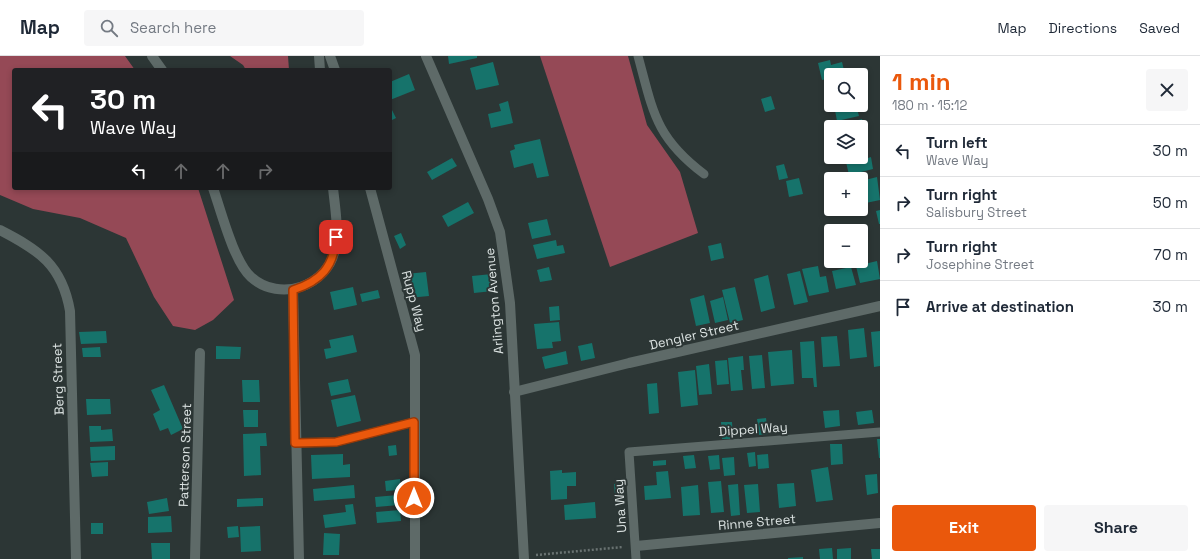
<!DOCTYPE html>
<meta charset="utf-8">
<style>
body{margin:0;font-family:"Space Grotesk",sans-serif;background:#f6f6f7;color:#1f2937;height:100vh;display:flex;flex-direction:column;font-size:15px;white-space:nowrap}
*{box-sizing:border-box;margin:0}
p{font-size:13px;color:#747a83}
.icon{flex:none;width:22px;height:22px;fill:none;stroke:currentColor;stroke-width:2;stroke-linecap:round;stroke-linejoin:round}
.map{position:relative;flex:1;overflow:hidden}
.side{display:flex;flex-direction:column;background:#fff;width:320px}
.side>*{flex:none}
.top-card{position:absolute;left:12px;top:12px;width:380px;height:122px;border-radius:4px;box-shadow:0 2px 6px #0003;background:#202124;color:#fff;overflow:hidden}
.fabs{position:absolute;left:824px;top:12px;display:grid;gap:8px}
.fabs a{display:grid;place-items:center;width:44px;height:44px;border-radius:4px;background:#fff;box-shadow:0 2px 6px #0003;font-size:20px}
.pin{position:absolute;display:grid;place-items:center;width:34px;height:34px;color:#fff;margin:-17px;border-radius:8px;box-shadow:0 2px 6px #0006}
.me{position:absolute;width:44px;margin:-22px;rotate:0deg;stroke-linejoin:round;filter:drop-shadow(0 0 3px #0008)}
.turn{display:flex;align-items:center;gap:14px;height:84px;padding:0 12px;font-size:18px}
.turn .icon{width:52px;height:52px;stroke-width:2.5}
.turn b{display:block;font-size:28px;line-height:34px}
.lanes{display:flex;align-items:center;height:38px;padding:0 12px;background:#0003;justify-content:center;gap:20px;direction:ltr}
.lanes .off{opacity:.35}
.round{display:grid;place-items:center;flex:none;width:42px;height:42px;border-radius:4px;background:#f6f6f7}
.head{display:flex;align-items:center;justify-content:space-between;height:68px;padding:0 12px}
h1{font-size:24px;font-weight:700;line-height:30px;color:#ea580c}
.button{display:flex;gap:8px;margin-top:auto;padding:8px 12px}
.button a{flex:1;height:46px;border-radius:4px;background:#ea580c;color:#fff;font-size:16px;font-weight:700;line-height:46px;text-align:center}
.button a+a{background:#f6f6f7;color:#1f2937}
ul{padding:0;list-style:none}
li{display:flex;align-items:center;gap:12px;height:52px;padding:0 12px;border-top:1px solid #e0e1e3}
li div{flex:1}
li b{display:block;font-size:15px}
li em{font-style:normal}
header{display:flex;align-items:center;gap:24px;box-sizing:border-box;height:56px;padding:0 20px;background:#fff;border-bottom:1px solid #e0e1e3}
header strong{font-size:19px}
nav{display:flex;gap:22px;margin-inline-start:auto;font-size:14px}
.search{width:280px;height:36px;background:#f6f6f7;display:flex;align-items:center;gap:10px;box-sizing:border-box;padding:0 14px;border-radius:4px;color:#747a83;font-size:15px}
main{display:flex;flex:1;min-height:0}
.map>svg:first-child{display:block}
</style>
<header>
<strong>Map</strong>
<div class="search"><svg class="icon" aria-label="search" viewBox="0 0 24 24"><circle cx="10" cy="10" r="6"/><path d="M15 15l6 6"/></svg>Search here</div>
<nav><a>Map</a><a>Directions</a><a>Saved</a></nav>
</header>
<main>
<div class="map">
<svg width="880" height="503" viewBox="0 0 880 503">
<rect width="100%" height="100%" fill="#2c3635"/>
<path fill="#954956" d="M0 0H125L135 14H14V132H198L234 244 213 264 195 274 173 270 154 241 126 182 80 162 33 153 0 139Z
M230 0H288L289 14H246L243 9Z
M540 0H628L647 69 680 116 698 177 610 211Z"/>
<path fill="#16736b" d="M448 0H477V2L449 8Z
M830 4 831 9 842 6 845 18 831 19V22L822 24 818 7Z
M493 6 499 29 476 34 470 12Z
M409 18 415 34 390 44V26Z
M771 40 775 53 765 56 761 43Z
M508 45 513 67 491 72 488 58 501 55 499 48Z
M834 49H856L859 60 837 65Z
M390 50 396 62 390 65Z
M862 63 867 82 861 83V71H843L842 68Z
M540 83 549 120 537 122 533 107 514 112 510 95 515 93 514 89Z
M865 91 868 102 871 101 873 113 849 119 846 106 842 107 841 101H861V92Z
M452 102 457 110 432 124 427 116Z
M784 108 788 122 779 124 776 110Z
M877 121 880 144 861 148V125Z
M799 122 803 138 789 141 786 125Z
M468 146 474 157 448 171 442 160Z
M880 154V168H879L876 155Z
M547 163 551 179 532 183 528 167Z
M401 177 406 189 400 193 394 180Z
M556 184 557 190 563 189 565 197 537 203 533 189Z
M721 187 724 202 711 205 708 190Z
M877 205 880 223 860 227 856 210Z
M818 210 820 221 826 220 829 236 809 240 802 213Z
M549 211 552 224 540 226 537 214Z
M851 211 856 229 836 233 832 215Z
M800 215 808 246 794 249 787 218Z
M426 216 429 240 408 242 406 218Z
M492 218 493 235 474 237 472 220Z
M768 219 775 252 761 256 754 223Z
M353 231 357 249 334 254 330 236Z
M735 231 743 264 730 267 722 234Z
M378 234 380 242 362 246 360 238Z
M704 239 710 267 696 270 690 243Z
M723 241 728 264 715 267 710 245Z
M559 250 560 264 550 265 549 251Z
M559 266 561 285 552 286 553 292 537 293 534 268Z
M864 272 867 301 850 303 848 274Z
M106 275 107 287 81 288 79 276Z
M880 275V310L874 311 871 276Z
M353 279 357 296 326 303 324 293 331 292 329 284Z
M837 280 840 310 823 311 821 281Z
M814 285 817 331H814L813 322H802L800 286Z
M592 287 595 302 581 305 578 290Z
M216 290 241 291 240 303H216Z
M100 291 101 301H83L82 292Z
M792 294 794 328 771 330 768 296Z
M566 295 568 308 545 313 542 301Z
M762 299 765 332 752 333 749 300Z
M743 300 744 314H741L743 334 731 335 728 302Z
M727 304 729 328 717 329 715 305Z
M709 308 712 338 699 339 696 310Z
M695 314 698 349 681 351 678 316Z
M348 323 351 336 331 340 328 327Z
M242 324H259L260 346H243Z
M657 327 659 357 649 358 647 328Z
M164 329 183 373 171 379 168 372 160 375 153 358 160 354 151 334Z
M355 339 361 365 337 371 331 344Z
M86 343H110L111 358 87 359Z
M243 354H258V371H244Z
M839 354 840 370 825 372 823 355Z
M872 354 874 367 858 369 856 356Z
M766 362 768 378 759 379 757 363Z
M721 366H732L733 383H722Z
M89 370H101V374L112 373 113 385 90 386Z
M266 377 267 390H260L261 419 244 420 243 378Z
M877 383H880V402H879Z
M830 388H842L843 408 831 409Z
M396 389 397 399 389 400 388 390Z
M115 390V404L91 405 90 391Z
M755 396 756 410 749 411 747 397Z
M343 398V409L350 408V421L312 423 311 399Z
M768 398 769 412 758 413 757 399Z
M694 399 696 412 685 413 683 400Z
M719 399 720 413 710 414 708 400Z
M734 401 735 419 724 420 722 402Z
M666 404V409L653 410V405Z
M108 406V420L92 421 90 407Z
M828 411 833 444 816 446 811 414Z
M562 414V417L576 416V430H567V443L551 444 550 415Z
M668 415 671 442 645 444 644 430 657 429 656 416Z
M877 418 878 437 867 439 865 419Z
M400 423 401 434 386 435 385 425Z
M721 425 724 456 711 457 708 426Z
M623 427 624 438 615 439 614 428Z
M794 427 796 450 779 452 777 428Z
M738 428 740 459 731 460 728 429Z
M758 428 760 456 747 457 744 429Z
M354 429 355 442 314 445 313 433Z
M698 429 700 459 683 460 681 431Z
M398 439 399 449 376 451 375 441Z
M167 442 169 455 149 458 147 446Z
M263 442V450L237 451V443Z
M595 446 596 462 565 464 564 449Z
M353 448 356 468 325 472 323 459 346 456 345 449Z
M400 454 401 465 377 467 376 456Z
M171 460 172 476 148 477V461Z
M91 467H103V478H91Z
M238 470 239 481 228 482 227 471Z
M260 470 261 495 241 496 240 471Z
M324 477 340 478 339 499H323Z
M151 487H170V503H152Z
M832 492 833 503H820L819 493Z
M851 492V503H837V493Z
M871 493H880V503H872Z
M803 501V503H788V502Z"/>
<g fill="none" stroke-linecap="round" stroke-linejoin="round">
<path stroke="#697271" stroke-width="2.5" stroke-dasharray="2 2" stroke-linecap="butt" d="M536 499 623 491"/>
<path stroke="#5e6a68" stroke-width="9" d="M638 0C653 55 655 81 704 118
M295 387 336 386 414 366
M636 503 629 396 880 376"/>
<path stroke="#5e6a68" stroke-width="10" d="M330 0 335 14
M370 132 415 299V503
M0 174C39 194 62 209 70 255L76 503
M293 234 299 503
M514 336 629 307 880 250
M636 490 880 467
M195 503 200 297"/>
<path stroke="#5e6a68" stroke-width="10" d="M152 0 162 14
M319 0 320 14
M426 0 488 143 500 176 510 247 524 503
M213 132C221 155 234 206 251 221 280 247 328 230 335 193 339 174 335 151 333 132"/>
</g>
<g fill="none" stroke-linecap="round" stroke-linejoin="round">
<g stroke="#983908" stroke-width="10">
<path id="route" d="M336 181C334 211 321 225 293 234L295 387 336 386 414 366V442"/>
</g>
<use href="#route" stroke="#ea580c" stroke-width="7"/>
</g>
<g text-anchor="middle" dominant-baseline="central" stroke-width="4" stroke-linejoin="round" paint-order="stroke">
<g font-size="13" fill="#dce3e2" stroke="#2c3635">
<text transform="translate(414 245) rotate(75)">Rupp Way</text>
<text transform="translate(494 245) rotate(-95)">Arlington Avenue</text>
<text transform="translate(694 279) rotate(-13)">Dengler Street</text>
<text transform="translate(58 323) rotate(-92)">Berg Street</text>
<text transform="translate(753 373) rotate(-4)">Dippel Way</text>
<text transform="translate(185 399) rotate(-88)">Patterson Street</text>
<text transform="translate(620 450) rotate(-94)">Una Way</text>
<text transform="translate(757 466) rotate(-5)">Rinne Street</text>
</g>
</g>
</svg>
<div class="fabs">
<a><svg class="icon" aria-label="search" viewBox="0 0 24 24"><circle cx="10" cy="10" r="6"/><path d="M15 15l6 6"/></svg></a>
<a><svg class="icon" aria-label="layers" viewBox="0 0 24 24"><path d="M12 4l9 5-9 5-9-5zM3 14l9 5 9-5"/></svg></a>
<a>+</a>
<a>−</a>
</div>
<div class="pin" style="left:336px;top:181px;background:#d93025"><svg class="icon" aria-label="arrive" viewBox="0 0 24 24"><path d="M6 21V4h12l-3 4 3 4H6"/></svg></div>
<svg class="me" style="left:414px;top:442px" viewBox="-20 -20 40 40"><circle r="17" fill="#ea580c" stroke="#fff" stroke-width="3"/><path d="M0-11L8 9 0 5-8 9z" fill="#fff"/></svg>
<div class="top-card">
<div class="turn"><svg class="icon" aria-label="left" viewBox="0 0 24 24"><path d="M17 20v-9H6M10 6l-5 5 5 5"/></svg><div><b>30 m</b>Wave Way</div></div>
<div class="lanes"><svg class="icon" aria-label="left" viewBox="0 0 24 24"><path d="M17 20v-9H6M10 6l-5 5 5 5"/></svg><svg class="icon off" aria-label="ahead" viewBox="0 0 24 24"><path d="M12 20V5M6 11l6-6 6 6"/></svg><svg class="icon off" aria-label="ahead" viewBox="0 0 24 24"><path d="M12 20V5M6 11l6-6 6 6"/></svg><svg class="icon off" aria-label="right" viewBox="0 0 24 24"><path d="M7 20v-9h11M14 6l5 5-5 5"/></svg></div>
</div>
</div>
<section class="side">
<div class="head"><div><h1>1 min</h1><p>180 m · 15:12</p></div><a class="round"><svg class="icon" aria-label="close" viewBox="0 0 24 24"><path d="M6 6l12 12M18 6L6 18"/></svg></a></div>
<ul>
<li><svg class="icon" aria-label="left" viewBox="0 0 24 24"><path d="M17 20v-9H6M10 6l-5 5 5 5"/></svg><div><b>Turn left</b><p>Wave Way</p></div><em>30 m</em></li>
<li><svg class="icon" aria-label="right" viewBox="0 0 24 24"><path d="M7 20v-9h11M14 6l5 5-5 5"/></svg><div><b>Turn right</b><p>Salisbury Street</p></div><em>50 m</em></li>
<li><svg class="icon" aria-label="right" viewBox="0 0 24 24"><path d="M7 20v-9h11M14 6l5 5-5 5"/></svg><div><b>Turn right</b><p>Josephine Street</p></div><em>70 m</em></li>
<li><svg class="icon" aria-label="arrive" viewBox="0 0 24 24"><path d="M6 21V4h12l-3 4 3 4H6"/></svg><div><b>Arrive at destination</b></div><em>30 m</em></li>
</ul>
<div class="button"><a>Exit</a><a>Share</a></div>
</section>
</main>
